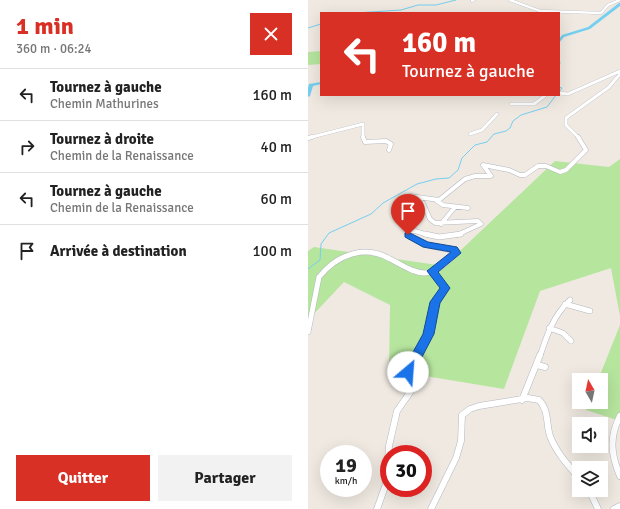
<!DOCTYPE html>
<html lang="fr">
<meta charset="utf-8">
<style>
body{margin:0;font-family:Signika,sans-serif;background:#f2f2f2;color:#222;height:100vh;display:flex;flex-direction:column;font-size:15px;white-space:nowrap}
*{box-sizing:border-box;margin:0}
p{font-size:13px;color:#767676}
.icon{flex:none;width:22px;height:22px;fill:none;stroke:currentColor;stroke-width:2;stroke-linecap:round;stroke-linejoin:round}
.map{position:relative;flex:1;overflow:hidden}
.details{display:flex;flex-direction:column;background:#fff;width:308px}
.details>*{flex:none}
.guide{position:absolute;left:12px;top:12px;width:240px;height:84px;border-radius:0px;box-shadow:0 4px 16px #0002;background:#d93025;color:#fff;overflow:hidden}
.needle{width:26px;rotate:351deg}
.controls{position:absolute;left:264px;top:373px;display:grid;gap:8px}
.controls a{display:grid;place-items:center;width:36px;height:36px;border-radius:0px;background:#fff;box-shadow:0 4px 16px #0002;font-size:20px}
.speed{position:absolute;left:12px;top:445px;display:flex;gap:8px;font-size:20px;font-weight:700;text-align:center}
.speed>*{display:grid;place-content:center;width:52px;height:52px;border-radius:50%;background:#fff;box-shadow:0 4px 16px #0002;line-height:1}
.speed small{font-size:10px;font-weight:400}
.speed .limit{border:6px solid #d22;background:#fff;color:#111}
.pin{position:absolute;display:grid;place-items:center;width:34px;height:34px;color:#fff;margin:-41px -17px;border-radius:50% 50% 50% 0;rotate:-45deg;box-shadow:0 0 4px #0007}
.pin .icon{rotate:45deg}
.me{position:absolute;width:44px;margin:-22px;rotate:27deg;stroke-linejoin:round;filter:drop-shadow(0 0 3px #0008)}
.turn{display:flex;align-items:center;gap:14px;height:84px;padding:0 16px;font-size:18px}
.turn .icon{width:52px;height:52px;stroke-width:2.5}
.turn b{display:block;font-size:28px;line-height:34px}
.round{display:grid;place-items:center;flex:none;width:42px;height:42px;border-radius:0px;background:#f2f2f2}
.head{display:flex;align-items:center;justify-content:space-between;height:68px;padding:0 16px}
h1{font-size:24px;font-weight:800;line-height:30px;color:#d93025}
.primary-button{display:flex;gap:8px;margin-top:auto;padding:8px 16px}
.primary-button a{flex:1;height:46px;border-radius:0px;background:#d93025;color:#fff;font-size:16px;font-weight:800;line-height:46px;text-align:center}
.primary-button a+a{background:#f2f2f2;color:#222}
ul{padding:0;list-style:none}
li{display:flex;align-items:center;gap:12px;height:52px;padding:0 16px;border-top:1px solid #e0e0e0}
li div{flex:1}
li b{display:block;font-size:15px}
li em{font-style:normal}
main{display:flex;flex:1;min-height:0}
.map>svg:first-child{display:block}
</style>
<main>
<section class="details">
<div class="head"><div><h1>1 min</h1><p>360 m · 06:24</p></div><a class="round" style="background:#d93025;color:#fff"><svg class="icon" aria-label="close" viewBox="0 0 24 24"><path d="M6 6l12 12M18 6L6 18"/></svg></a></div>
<ul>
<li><svg class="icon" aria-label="left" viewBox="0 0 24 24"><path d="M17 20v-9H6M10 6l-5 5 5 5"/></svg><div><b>Tournez à gauche</b><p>Chemin Mathurines</p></div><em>160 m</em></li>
<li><svg class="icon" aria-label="right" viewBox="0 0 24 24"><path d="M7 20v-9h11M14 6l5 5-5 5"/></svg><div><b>Tournez à droite</b><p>Chemin de la Renaissance</p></div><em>40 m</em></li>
<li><svg class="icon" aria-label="left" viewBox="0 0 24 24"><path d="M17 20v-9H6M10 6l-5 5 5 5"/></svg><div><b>Tournez à gauche</b><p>Chemin de la Renaissance</p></div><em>60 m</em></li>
<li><svg class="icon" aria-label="arrive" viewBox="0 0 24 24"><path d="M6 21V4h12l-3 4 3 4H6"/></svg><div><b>Arrivée à destination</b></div><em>100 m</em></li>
</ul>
<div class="primary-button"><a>Quitter</a><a>Partager</a></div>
</section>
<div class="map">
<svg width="312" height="509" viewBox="0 0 312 509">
<rect width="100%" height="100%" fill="#efe9e1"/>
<path fill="#b6e59e" d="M13 51V64L0 65V52Z
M312 159V316L303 268 232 291 196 389 81 370 82 305 36 282 0 320V251L6 247 136 266 247 161 301 167Z
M312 325V421L278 410 281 402H293V380H290Z"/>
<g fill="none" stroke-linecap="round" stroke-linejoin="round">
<path stroke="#75cff0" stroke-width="1" d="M48 13 93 10 110 5H128L148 0
M0 28 13 24
M251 87 254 88 251 92
M0 269 12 260 13 244 21 233 63 214 75 203 109 184 128 179 141 178 150 170 154 158 167 145 179 142 186 134 198 131 202 128 205 121 213 115 239 107 248 95"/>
<path fill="#75cff0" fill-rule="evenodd" d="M311 3H312V6L282 29 256 37 251 43V39L254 35 280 27Z
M251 61 253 63 251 64Z
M13 82V84L5 86 2 96 0 97V88L1 84Z"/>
<g stroke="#b4b7c1" stroke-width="3">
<path id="street-far4" d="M202 0 232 11 293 13 300 5 312 0
M164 1 166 0"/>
</g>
<g stroke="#b4b7c1" stroke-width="3.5">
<path id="street-far3" d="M251 93 260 94 312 71
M203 104H226L238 95
M162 134 174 130 189 114
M0 138 55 124V138
M271 138 258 125V118L301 87 312 74"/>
</g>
<g stroke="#b4b7c1" stroke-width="5">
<path id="street-far2" d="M55 137 57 142 78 141 83 144 81 150
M0 138 4 137
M129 201 135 205 160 208
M133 224 147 207
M102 235 101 232 107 231 120 235
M149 235 173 224 170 221 127 223 122 219 115 203 102 196 131 200 157 179 167 176H183L175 165 201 170 212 175H217L230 166H238L252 172 258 170 278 150 270 137"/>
</g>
<g stroke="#b4b7c1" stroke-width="6">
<path id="street-far1" d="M117 234 131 237 153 234
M257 304 282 311
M241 328 255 333 263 341
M0 332 11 277C29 255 56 244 82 259 93 264 104 273 117 273 129 273 140 261 148 254L149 251 118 245 102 237 101 234
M108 356 120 334 127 303 137 288 124 271
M232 356C239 335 245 316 262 300"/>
</g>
<g stroke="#b4b7c1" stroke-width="7">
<path id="street" d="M229 365 237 367
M214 400 232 355
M312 416C301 437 303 455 312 476
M281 490 290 509
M69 509 78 484 81 446 89 411 103 391 100 370 108 355
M123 509 148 458 153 441 154 415 162 409 171 406 220 398 231 400C241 410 238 424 242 436 248 452 260 465 271 478
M306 509 312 506"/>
</g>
<use href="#street-far4" stroke="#fff" stroke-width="2.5"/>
<use href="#street-far3" stroke="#fff" stroke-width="3"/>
<use href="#street-far2" stroke="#fff" stroke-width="4"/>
<use href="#street-far1" stroke="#fff" stroke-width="5"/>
<use href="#street" stroke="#fff" stroke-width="6"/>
</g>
<path fill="#1a73e8" stroke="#114b97" d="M100 232 120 242 149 247 153 253 130 272 142 288 132 303 126 334 104 376 100 377 96 376 94 372 115 334 122 302 132 288 119 271 143 252 115 247 97 237V233Z"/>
</svg>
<div class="controls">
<a><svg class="needle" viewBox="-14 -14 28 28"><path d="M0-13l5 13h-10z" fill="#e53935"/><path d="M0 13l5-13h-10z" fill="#767676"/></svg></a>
<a><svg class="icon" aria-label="sound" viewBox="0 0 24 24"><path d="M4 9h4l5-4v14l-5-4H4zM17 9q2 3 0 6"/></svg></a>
<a><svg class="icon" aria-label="layers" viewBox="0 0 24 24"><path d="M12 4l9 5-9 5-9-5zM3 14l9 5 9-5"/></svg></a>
</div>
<div class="speed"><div>19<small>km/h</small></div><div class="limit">30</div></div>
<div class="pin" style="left:100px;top:235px;background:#d93025"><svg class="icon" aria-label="arrive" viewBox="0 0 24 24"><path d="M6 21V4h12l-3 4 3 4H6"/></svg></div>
<svg class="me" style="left:100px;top:372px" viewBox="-20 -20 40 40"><circle r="19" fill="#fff"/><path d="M0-13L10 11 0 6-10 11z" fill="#1a73e8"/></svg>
<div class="guide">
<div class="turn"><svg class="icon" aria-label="left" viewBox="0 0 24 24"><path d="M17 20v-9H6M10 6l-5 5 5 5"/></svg><div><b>160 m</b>Tournez à gauche</div></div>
</div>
</div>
</main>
